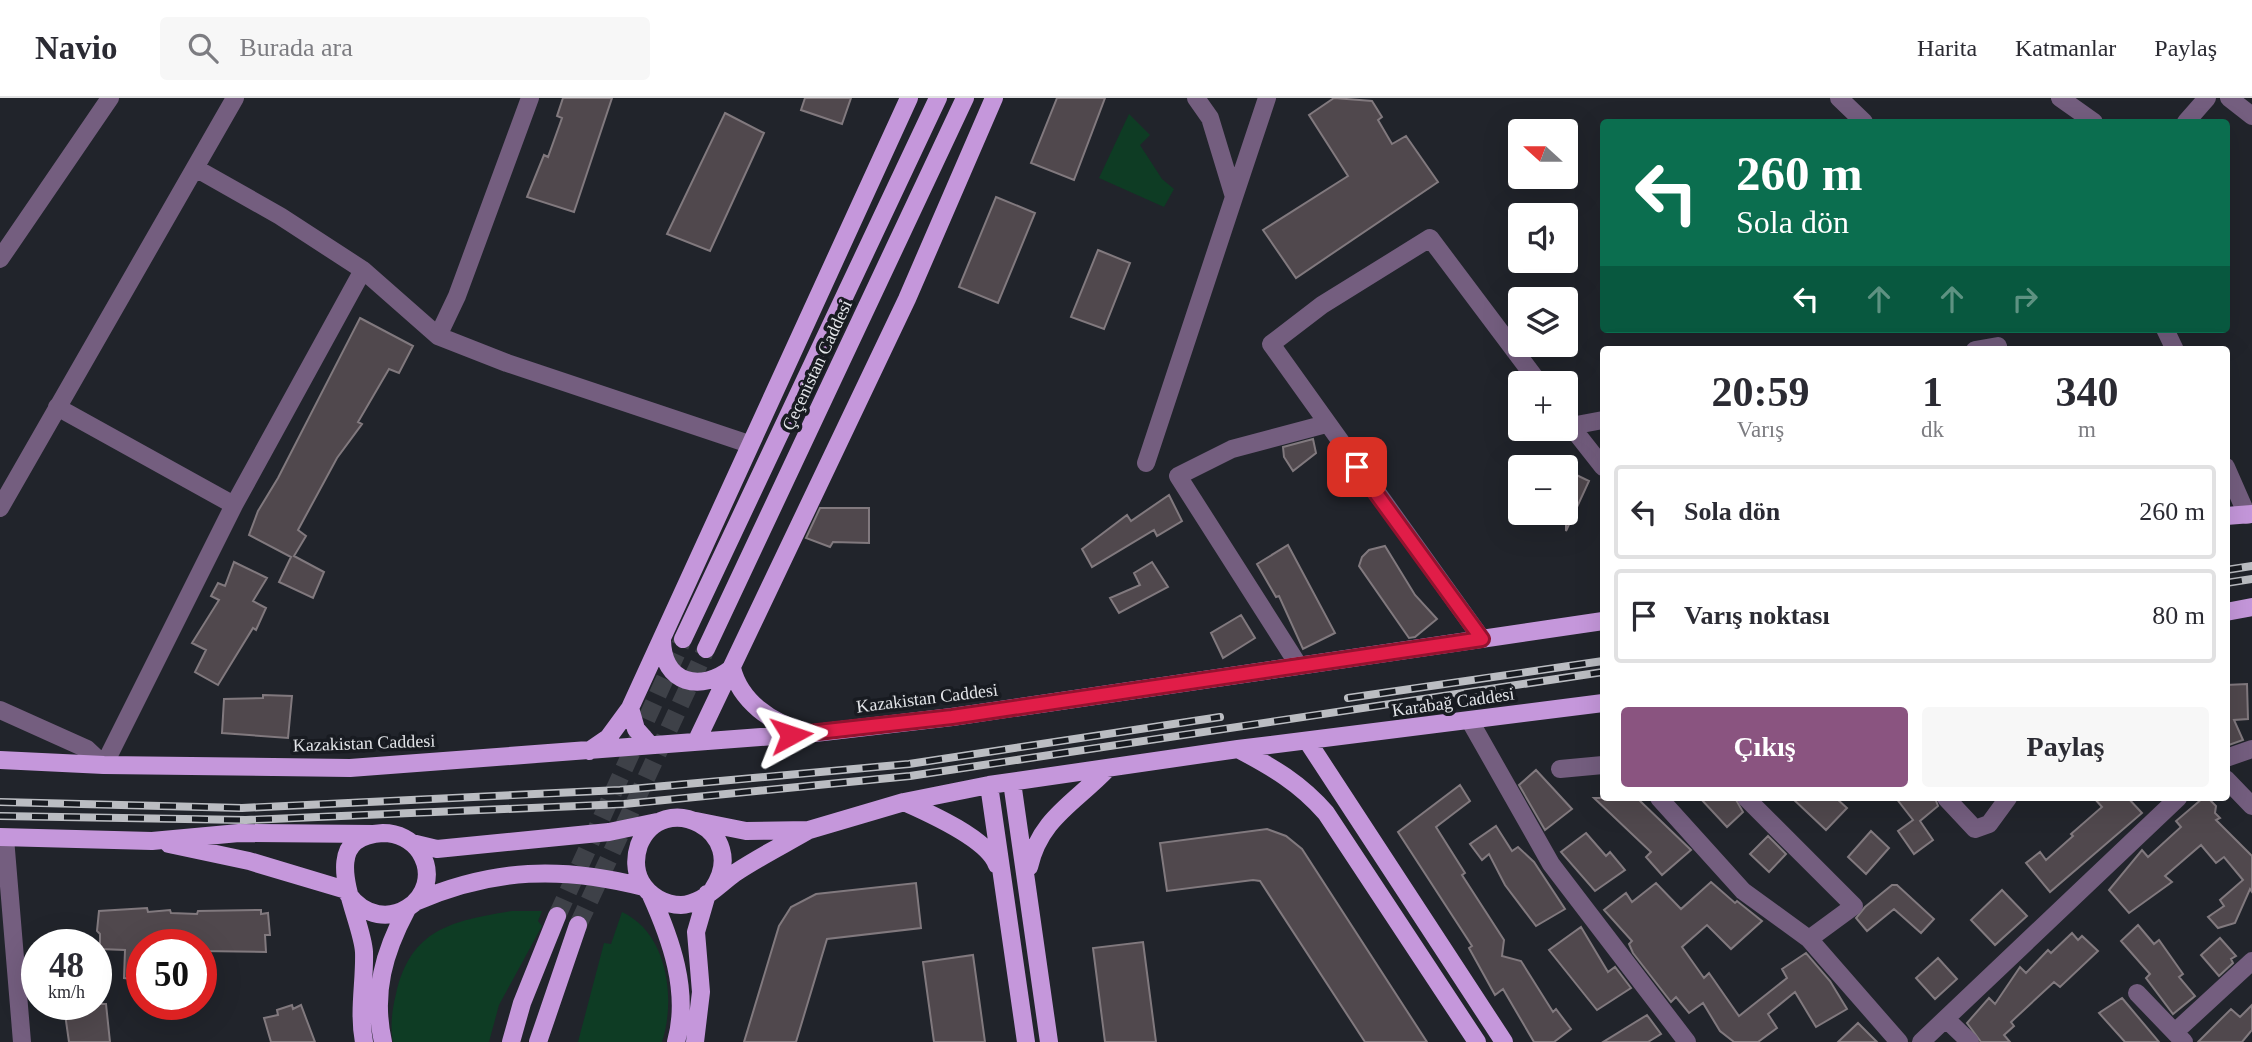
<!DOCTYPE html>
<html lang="tr">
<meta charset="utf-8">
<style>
body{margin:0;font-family:"Times New Roman",serif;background:#f7f7f7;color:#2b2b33;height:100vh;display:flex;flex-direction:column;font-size:26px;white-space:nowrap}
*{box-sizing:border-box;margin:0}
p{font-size:23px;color:#7c7c81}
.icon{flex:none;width:38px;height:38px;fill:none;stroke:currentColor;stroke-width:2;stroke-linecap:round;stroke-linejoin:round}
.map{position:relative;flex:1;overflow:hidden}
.side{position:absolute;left:1600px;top:248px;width:630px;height:455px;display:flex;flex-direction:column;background:#fff;border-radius:7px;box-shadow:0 7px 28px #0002}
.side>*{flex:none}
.hud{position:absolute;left:1600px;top:21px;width:630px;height:214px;border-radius:7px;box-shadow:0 7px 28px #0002;background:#0b6e4f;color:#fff;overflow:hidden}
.needle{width:46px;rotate:291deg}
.buttons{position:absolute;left:1508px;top:21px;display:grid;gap:14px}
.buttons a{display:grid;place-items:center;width:70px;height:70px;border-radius:7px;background:#fff;box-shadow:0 7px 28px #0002;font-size:35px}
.speed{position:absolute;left:21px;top:831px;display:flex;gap:14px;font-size:35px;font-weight:700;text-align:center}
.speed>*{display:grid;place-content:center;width:91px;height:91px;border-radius:50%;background:#fff;box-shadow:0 7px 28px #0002;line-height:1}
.speed small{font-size:18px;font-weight:400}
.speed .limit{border:10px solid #d22;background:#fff;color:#111}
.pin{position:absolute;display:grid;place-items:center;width:60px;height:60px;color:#fff;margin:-30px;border-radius:14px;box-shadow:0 4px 10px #0006}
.me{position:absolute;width:77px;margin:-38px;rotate:85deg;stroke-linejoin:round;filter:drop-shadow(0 0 5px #0008)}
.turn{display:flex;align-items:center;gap:24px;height:147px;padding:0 21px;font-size:32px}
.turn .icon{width:91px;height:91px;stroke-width:2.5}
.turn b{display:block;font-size:49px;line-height:60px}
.lanes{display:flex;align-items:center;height:66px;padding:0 21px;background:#0003;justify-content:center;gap:35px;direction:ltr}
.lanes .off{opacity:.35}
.eta{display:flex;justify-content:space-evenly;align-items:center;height:119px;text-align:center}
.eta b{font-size:42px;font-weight:700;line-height:49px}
.action{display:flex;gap:14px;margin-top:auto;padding:14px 21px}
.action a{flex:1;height:80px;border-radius:7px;background:#8a5480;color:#fff;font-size:28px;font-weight:700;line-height:80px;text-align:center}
.action a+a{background:#f7f7f7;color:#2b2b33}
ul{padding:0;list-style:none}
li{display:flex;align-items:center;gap:21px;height:94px;margin:0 14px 10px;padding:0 7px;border:4px solid #e1e1e2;border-radius:7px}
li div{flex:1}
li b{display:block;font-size:26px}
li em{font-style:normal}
header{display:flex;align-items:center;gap:42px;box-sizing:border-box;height:98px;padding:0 35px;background:#fff;border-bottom:2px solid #e1e1e2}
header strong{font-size:33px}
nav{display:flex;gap:38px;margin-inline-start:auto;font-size:24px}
.search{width:490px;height:63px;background:#f7f7f7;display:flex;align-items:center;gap:18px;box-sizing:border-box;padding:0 24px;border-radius:7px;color:#7c7c81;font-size:26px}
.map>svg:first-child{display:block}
</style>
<header>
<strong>Navio</strong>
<div class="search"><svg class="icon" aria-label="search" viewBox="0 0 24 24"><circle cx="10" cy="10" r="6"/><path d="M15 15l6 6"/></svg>Burada ara</div>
<nav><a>Harita</a><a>Katmanlar</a><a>Paylaş</a></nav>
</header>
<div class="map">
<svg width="2252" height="944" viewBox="0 0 2252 944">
<rect width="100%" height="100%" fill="#21242b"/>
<path fill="#0e3c24" d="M1129 16 1150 37 1140 47 1162 81 1174 91 1164 109 1099 80Z
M512 813H542L538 823 542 828 499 907 489 944H393C390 929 392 911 396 896 411 830 453 823 512 813Z
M622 814C668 835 676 901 662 944H578L604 845 611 846Z"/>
<path fill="#50484d" stroke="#81797e" stroke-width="2" d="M563 0H612L574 114 527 99 544 57 548 59 562 20 557 18Z
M805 0H851L842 26 801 12Z
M1057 0H1105L1074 82 1031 65Z
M1334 0 1372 3 1382 19 1378 22 1392 46 1406 38 1438 84 1296 180 1263 132 1348 78 1309 17Z
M725 15 764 35 710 153 667 136Z
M996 99 1035 115 998 205 959 189Z
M1098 152 1130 165 1104 231 1071 219Z
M360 220 413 248 399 275 389 271 358 324 362 326 337 360 298 432 306 438 294 458 324 474 313 500 279 484 291 459 249 437 258 413 278 380Z
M1313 341 1316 355 1293 373 1284 359 1283 349Z
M1566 372 1589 383 1566 433Z
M1169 397 1182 423 1157 438 1154 432 1092 469 1082 451 1127 417 1131 423Z
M820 410H869V445L833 444 830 449 806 440Z
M1288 447 1335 535 1303 551 1279 498 1276 499 1257 466Z
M1385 448 1415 497 1437 521 1415 539 1409 540 1359 468 1362 459 1369 452Z
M234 464 267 480 253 503 266 510 256 532 253 530 218 587 195 574 206 552 192 545 219 502 211 498 218 485 225 488Z
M1152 464 1168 489 1119 515 1110 500 1140 487 1134 475Z
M1241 517 1255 540 1223 560 1211 535Z
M2247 586 2248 621 2234 622 2243 642 2226 648V587Z
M263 597 292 598 288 640 222 635 224 601 263 600Z
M1536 672 1572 711 1545 732 1519 687Z
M1460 687 1470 703 1436 729 1465 775 1462 777 1504 842 1502 858 1521 863 1553 914 1556 911 1571 931 1554 944H1534L1503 891 1495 897 1469 850 1472 848 1398 734Z
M1594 700H1637L1691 752 1662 777 1646 759 1651 754Z
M1700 700H1735L1743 714 1727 729Z
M1792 700H1836L1847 710 1826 732Z
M1896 700H1935L1938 708 1920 723 1933 742 1914 756 1898 733 1913 722Z
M2094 700H2128L2142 715 2050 794 2026 765 2040 754 2046 762 2073 738 2071 736 2102 709Z
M2203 700H2208L2216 708 2215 715 2220 720 2216 722 2252 758V794L2250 791 2235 825 2218 830 2208 819 2224 808 2220 802 2243 782 2224 759 2216 765 2201 747 2165 778 2172 784 2129 815 2109 792 2142 752 2148 759 2181 729 2176 723Z
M1496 728 1512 753 1518 749 1534 764 1565 811 1536 828 1505 787 1489 756 1482 762 1470 746Z
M1267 731 1286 738 1302 751 1427 944H1365L1260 783 1253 782 1167 793 1160 745Z
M1871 733 1889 750 1866 776 1848 759Z
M1586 735 1606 758 1610 754 1625 772 1595 793 1561 754Z
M1768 738 1786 756 1769 774 1750 756Z
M1711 784 1735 805 1737 803 1762 823 1731 851 1707 827 1682 849 1704 880 1709 875 1739 918 1787 880 1782 871 1806 855 1830 883 1847 911 1816 929 1795 894 1768 916 1777 930 1758 944H1734L1720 933 1703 905 1689 915 1676 899 1671 904 1633 855 1629 846 1632 843 1604 812 1626 795 1632 804 1656 785 1681 811Z
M916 785 921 830 827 841 796 944H744L779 828 791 809 816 796Z
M1892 787H1897L1934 821 1921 835 1894 811 1867 833 1856 820 1865 809Z
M2002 792 2027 818 1995 847 1971 822Z
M147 810 148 814 170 812 171 815 197 816 198 813 261 812V816L268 815 270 837H265L266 854 201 853V847H142L138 849 132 881 124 880 125 852 100 851V836L97 833 99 813Z
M2138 827 2154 846 2159 842 2183 876 2179 879 2195 898 2173 916 2146 880 2150 876 2121 843Z
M1581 829 1608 874 1615 869 1631 890 1597 912 1549 852Z
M2072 835 2078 842 2082 838 2098 853 2060 889 2054 884 2011 924 2014 928 2004 937 2010 944H1981L1967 925 1989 900 1995 906 2020 869 2026 875 2048 852 2051 855Z
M2220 840 2236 858 2231 861 2233 865 2219 878 2201 857Z
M1143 844 1156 944H1105L1093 850Z
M973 857 985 944H934L923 864Z
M1938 860 1957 881 1935 901 1916 880Z
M2122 900 2159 944H2125L2099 915Z
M68 906H106L110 944H69L65 916 68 914Z
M292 907 293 911 301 907 315 944H271L264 920 278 917 277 912Z
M2252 907V932L2242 944H2198L2231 911 2240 919Z
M1647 917 1661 936 1648 944H1603Z
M1858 925 1877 944H1838Z"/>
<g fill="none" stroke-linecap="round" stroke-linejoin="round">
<path stroke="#3e4148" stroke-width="18" stroke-dasharray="18 9" stroke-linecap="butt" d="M557 818 683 541
M578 827 706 551"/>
<path stroke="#745e7f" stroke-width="18" d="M1839 0 1864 24
M2060 0 2094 24
M2229 0 2252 18
M2186 24 2207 0
M197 71 280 118 363 172 438 238 507 265 749 346
M1234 99 1267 0
M0 161 110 0
M2165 231 2175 252
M438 238 457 198 530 0
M1975 252 1998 248
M57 309 234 407
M1566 322 1603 369
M1571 328 1603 322
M1146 365 1234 99 1210 20 1196 0
M2226 369 2247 417
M0 410 235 0
M1482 541 1271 246 1322 207 1430 140 1539 285
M1299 568 1178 378 1232 351 1326 326
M0 612 87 651 104 667 234 407 363 172
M1470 623 1551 766 1687 944
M2226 660 2252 651
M1560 671 1603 667
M2226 681 2252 708
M1659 700 1743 793 1809 841 1899 944
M1746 700 1854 808 1809 841
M1946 700 1975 731 1989 726 2008 700
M5 740 22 944
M2137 895 2184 944
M1947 922 1970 944
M2175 934 2252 863
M1921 944 2178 700"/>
<path stroke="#c597db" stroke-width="18" d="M2226 418 2252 416
M2226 514 2252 509
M683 541 938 0
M662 542C663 586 701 595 732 570 740 603 772 626 804 633
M706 551 965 0
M630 610 636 631 650 647
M697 642 907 201 994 0
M1308 644 1504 944
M1238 651C1272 669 1300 685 1326 715L1477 944
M589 653 608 640 630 610 909 0
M0 662 104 667 350 670 815 635 952 619 1603 523
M1012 684 1049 944
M989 687 1026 944
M904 704C929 715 988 741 997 767
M696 723 746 733 809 732C785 746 759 759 735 775 724 783 713 794 701 801 695 804 688 807 681 807 665 807 649 798 641 784 635 773 635 759 639 747 662 689 752 733 713 791
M809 732 904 704 989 687 1238 651 1603 605
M0 739 152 743 239 735 374 736
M412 745 437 751 609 734 657 724
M169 746 249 763 346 792
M1029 769C1040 720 1075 705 1108 670
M650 795C671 841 690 894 676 944
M348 796C383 844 448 799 420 754 412 742 398 735 383 735 312 739 362 817 364 854 365 884 358 913 364 944
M415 804C494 770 562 768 644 789
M383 944C372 895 384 854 407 811
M511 944 522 905 557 818
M538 944 578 827
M695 944 701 894 696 834 707 796"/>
<g stroke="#bbbdc2" stroke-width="8">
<path id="rail" d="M2226 472 2252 468
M2226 485 2252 481
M1348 600 1603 563
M0 704 242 710 620 692 909 666 1220 619
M0 718 246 722 624 706 910 678 1603 574"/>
</g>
<use href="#rail" stroke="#181b21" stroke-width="5" stroke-dasharray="16" stroke-linecap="butt"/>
</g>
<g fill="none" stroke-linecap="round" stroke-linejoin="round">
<g stroke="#92132f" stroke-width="18">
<path id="route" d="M791 637 952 619 1482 541 1357 369"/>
</g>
<use href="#route" stroke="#e11d48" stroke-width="12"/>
</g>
<g text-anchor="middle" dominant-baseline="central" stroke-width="7" stroke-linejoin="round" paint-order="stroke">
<g font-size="18" fill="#e3e5e9" stroke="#181b21">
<text transform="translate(817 267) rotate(-65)">Çeçenistan Caddesi</text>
<text transform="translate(927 600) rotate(-7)">Kazakistan Caddesi</text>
<text transform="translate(1453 604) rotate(-8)">Karabağ Caddesi</text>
<text transform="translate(364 645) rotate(-2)">Kazakistan Caddesi</text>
</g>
</g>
</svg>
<div class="buttons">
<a><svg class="needle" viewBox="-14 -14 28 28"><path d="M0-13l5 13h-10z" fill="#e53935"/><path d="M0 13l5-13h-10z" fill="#7c7c81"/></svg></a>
<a><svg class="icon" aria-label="sound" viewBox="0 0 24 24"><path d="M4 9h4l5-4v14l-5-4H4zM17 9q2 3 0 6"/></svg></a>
<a><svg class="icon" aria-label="layers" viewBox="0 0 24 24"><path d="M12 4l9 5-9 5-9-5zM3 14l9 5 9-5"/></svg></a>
<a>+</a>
<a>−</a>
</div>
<div class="speed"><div>48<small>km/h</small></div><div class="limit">50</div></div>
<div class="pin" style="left:1357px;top:369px;background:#d93025"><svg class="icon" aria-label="arrive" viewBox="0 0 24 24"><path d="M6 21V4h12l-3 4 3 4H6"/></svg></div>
<svg class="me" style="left:791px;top:637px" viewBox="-20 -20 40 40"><path d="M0-17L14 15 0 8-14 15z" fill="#e11d48" stroke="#fff" stroke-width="4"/></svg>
<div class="hud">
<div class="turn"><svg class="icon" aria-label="left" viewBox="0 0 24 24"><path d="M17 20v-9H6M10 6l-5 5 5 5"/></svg><div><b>260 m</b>Sola dön</div></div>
<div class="lanes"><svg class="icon" aria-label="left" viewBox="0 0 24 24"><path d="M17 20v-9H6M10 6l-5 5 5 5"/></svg><svg class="icon off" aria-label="ahead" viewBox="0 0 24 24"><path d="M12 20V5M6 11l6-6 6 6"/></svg><svg class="icon off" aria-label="ahead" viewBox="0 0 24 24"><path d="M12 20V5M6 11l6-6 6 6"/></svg><svg class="icon off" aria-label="right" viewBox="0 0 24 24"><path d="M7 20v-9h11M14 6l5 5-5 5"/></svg></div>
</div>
<section class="side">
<div class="eta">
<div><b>20:59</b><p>Varış</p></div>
<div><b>1</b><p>dk</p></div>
<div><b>340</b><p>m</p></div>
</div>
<ul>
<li><svg class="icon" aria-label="left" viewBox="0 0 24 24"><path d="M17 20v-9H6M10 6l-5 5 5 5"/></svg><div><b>Sola dön</b></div><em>260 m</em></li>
<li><svg class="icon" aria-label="arrive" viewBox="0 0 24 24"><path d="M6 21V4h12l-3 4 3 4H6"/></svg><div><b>Varış noktası</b></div><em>80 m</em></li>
</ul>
<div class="action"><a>Çıkış</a><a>Paylaş</a></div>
</section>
</div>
